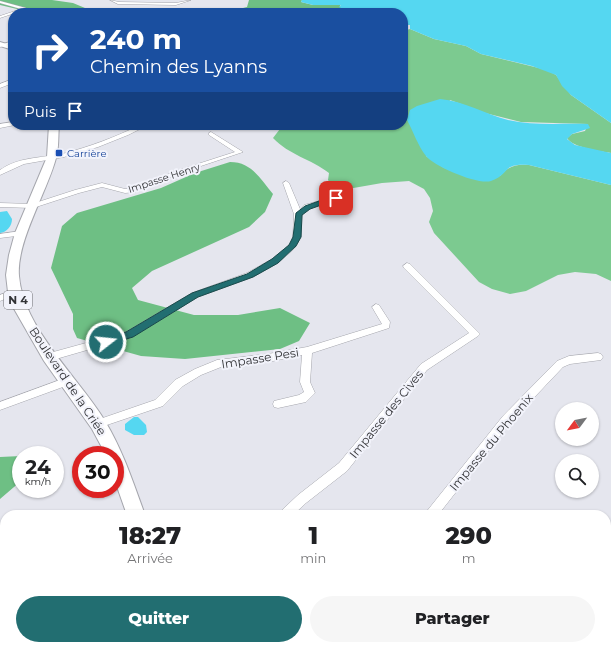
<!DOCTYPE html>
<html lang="fr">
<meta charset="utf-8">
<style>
body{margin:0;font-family:Montserrat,sans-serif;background:#f6f6f6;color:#202124;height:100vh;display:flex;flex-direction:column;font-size:15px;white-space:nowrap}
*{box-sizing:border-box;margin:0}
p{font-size:13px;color:#757577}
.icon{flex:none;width:22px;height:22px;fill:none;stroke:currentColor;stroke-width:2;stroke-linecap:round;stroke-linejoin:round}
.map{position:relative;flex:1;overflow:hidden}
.drawer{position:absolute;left:0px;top:510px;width:611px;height:140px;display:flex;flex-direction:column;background:#fff;border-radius:16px 16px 0 0;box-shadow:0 1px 3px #0004}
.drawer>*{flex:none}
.banner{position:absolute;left:8px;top:8px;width:400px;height:122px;border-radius:16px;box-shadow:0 1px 3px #0004;background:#1a4fa0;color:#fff;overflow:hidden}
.needle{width:26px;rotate:238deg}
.buttons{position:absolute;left:555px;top:402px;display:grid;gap:8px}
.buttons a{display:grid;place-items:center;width:44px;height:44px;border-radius:50%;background:#fff;box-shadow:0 1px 3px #0004;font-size:20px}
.speed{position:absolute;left:12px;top:446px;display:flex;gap:8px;font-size:20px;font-weight:700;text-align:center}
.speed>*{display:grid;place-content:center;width:52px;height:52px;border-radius:50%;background:#fff;box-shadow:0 1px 3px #0004;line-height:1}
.speed small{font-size:10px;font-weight:400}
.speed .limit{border:6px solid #d22;background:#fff;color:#111}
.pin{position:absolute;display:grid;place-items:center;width:34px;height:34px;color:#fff;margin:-17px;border-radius:8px;box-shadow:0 2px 6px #0006}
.me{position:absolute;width:44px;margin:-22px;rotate:74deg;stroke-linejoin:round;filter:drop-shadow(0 0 3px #0008)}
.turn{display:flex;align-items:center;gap:14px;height:84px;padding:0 16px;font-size:18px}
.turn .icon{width:52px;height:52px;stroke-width:2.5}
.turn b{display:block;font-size:28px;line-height:34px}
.then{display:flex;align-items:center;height:38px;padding:0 16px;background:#0003;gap:8px;font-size:15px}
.eta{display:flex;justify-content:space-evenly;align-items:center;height:68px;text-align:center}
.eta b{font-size:24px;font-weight:800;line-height:28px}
.primary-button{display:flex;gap:8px;margin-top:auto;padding:8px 16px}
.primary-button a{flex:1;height:46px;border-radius:24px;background:#226e71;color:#fff;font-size:16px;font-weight:800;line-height:46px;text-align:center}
.primary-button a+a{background:#f6f6f6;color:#202124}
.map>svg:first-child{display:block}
</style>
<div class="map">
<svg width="611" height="650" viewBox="0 0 611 650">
<rect width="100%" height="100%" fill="#e5e6ee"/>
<path fill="#7cca90" d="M410 29 434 39 466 46 481 54 547 70 556 75 571 95 611 123V153C600 151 573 148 567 138L572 134 585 131 588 124 521 122 485 113 450 100 426 156 444 168 500 176C509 166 515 164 529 165L611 185V281L596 274 575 272 558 275 526 291 510 294 492 289 479 282 434 233 429 222 433 211 430 198 424 189 409 181 382 183 342 190 333 187 328 180 329 173C311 159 289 155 273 138L283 125H403V31Z"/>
<path fill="#6ebf84" d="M0 0H52L73 3 97 13H69L64 10 51 13 17 9 0 5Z
M249 0H302L301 2 313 5H340L342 8 351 13H223L247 7Z
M230 162C252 162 260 179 273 194L265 212 249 227 152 271 132 288 138 300 194 315H238L280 308 310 323 299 341 280 349 185 359 141 356 77 338 73 329V314L51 268 62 226 77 213 161 188 195 173Z
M21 456V481L0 499V457Z"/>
<path fill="#55d7f1" d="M302 0H611V123L571 95 562 86 556 75 532 66 481 54 466 46 434 39 410 29V25H403V13H352L339 7 341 5H313L301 2Z
M440 99C464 101 485 114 508 120 534 126 561 123 588 124L590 128 572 134 567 139 575 145 611 153V185L529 165C501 163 511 174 491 181 478 185 435 167 426 156 418 146 413 131 407 120L410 110 417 106Z
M7 211 12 219C12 226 7 232 0 233V212Z
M134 417H138L146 425 147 432 144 435H134L125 430V424Z"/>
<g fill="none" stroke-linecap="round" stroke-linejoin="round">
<g stroke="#a5a6ad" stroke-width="1">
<path id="minor" d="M110 0 119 2 176 3 191 0 176 5 118 4Z
M0 1 26 8 27 9 0 18V16L21 9 0 3Z
M13 41V43L0 47V45Z
M13 79V83L0 88V84Z
M13 122V125H15L0 128V124Z
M61 125H74L54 130 51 128Z
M140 125H148L128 135 98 147 64 157 24 164 0 175V170C18 157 41 158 62 154 89 147 116 137 140 125Z
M211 132 243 152 183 172 135 192 125 193 102 187 79 193 33 208 0 207V203L32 204 75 190 102 183 125 189 134 188 179 170 235 152 209 135V133Z
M286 181 289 183 300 209 304 205 334 197H338L340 198 310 209 302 215 301 237 295 248 278 263 253 277 198 297 132 337 49 361 46 360 44 357 46 354 126 332 192 293 247 273 272 259 289 245 293 237 294 214 283 183Z
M21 231 25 233 24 235 0 238V234Z
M407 263 410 264 480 334 478 336 427 370 347 471 306 503 293 515H279L281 511 298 495 339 463 421 364 469 333 404 268 403 266Z
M15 289 18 290 19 292 18 294 0 301V295Z
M376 304 379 305 390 322 389 328 312 353 310 382 315 393 306 402 278 408 274 407 273 404 274 401 299 395 304 392 300 382 302 355 268 362 221 367 201 375 183 386 163 406 98 428 94 427 93 424 94 421 155 400 175 380 195 369 217 360 268 354 307 347 382 324 372 307Z
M598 353 601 354 603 357 601 360 570 364 563 367 511 422 438 515H425L427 511 503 416 557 361 569 356Z
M68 377 71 378 73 381 71 384 0 410V402Z
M442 645H456L457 650H443Z"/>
</g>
<g stroke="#a5a6ad" stroke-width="2">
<path id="primary" d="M0 42 13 46V50L0 46Z
M49 125H59C58 135 59 148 56 158 47 192 16 242 19 276 23 328 79 378 105 421 123 451 133 482 145 515H127L115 481V455H106L92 429 44 361 13 307 8 292 6 275 9 255 15 233 47 157Z
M175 645H198L200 650H177Z"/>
</g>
<use href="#minor" fill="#fff" fill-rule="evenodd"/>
<use href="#primary" fill="#fff" fill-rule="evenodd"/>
</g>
<path fill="#226e71" stroke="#164849" d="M336 195 339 198 338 199 310 209 302 215 301 237 296 246 278 263 253 277 198 297 133 337 106 345 103 344V339L126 332 192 293 247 274 272 259 289 245 293 237 296 213 305 206Z"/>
<rect fill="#1a4fb4" stroke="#f2f3fb" stroke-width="1.5" x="55" y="149" width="8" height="8" rx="2"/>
<g text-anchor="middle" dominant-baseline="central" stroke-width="4" stroke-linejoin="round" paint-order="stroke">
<g font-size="10" fill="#164399" stroke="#f2f3fb" text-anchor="start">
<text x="67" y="153">Carrière</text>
</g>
<g font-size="10" fill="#323336" stroke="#f2f3fb">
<text transform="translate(164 178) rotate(-18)">Impasse Henry</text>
</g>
<rect fill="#f2f3fb" stroke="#6c6d71" stroke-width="1" x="4" y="291" width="28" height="18" rx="3"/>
<g font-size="11" font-weight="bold" fill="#323336">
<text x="18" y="300">N 4</text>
</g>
<g font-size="12" fill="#323336" stroke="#f2f3fb">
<text transform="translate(260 358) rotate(-9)">Impasse Pesi</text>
<text transform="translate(68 381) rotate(56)">Boulevard de la Criée</text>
<text transform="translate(386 414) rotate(-51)">Impasse des Cives</text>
<text transform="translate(491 442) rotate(-50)">Impasse du Phoenix</text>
</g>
</g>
</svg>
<div class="buttons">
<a><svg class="needle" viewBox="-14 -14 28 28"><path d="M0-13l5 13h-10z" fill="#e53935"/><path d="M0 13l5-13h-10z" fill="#757577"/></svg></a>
<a><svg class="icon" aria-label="search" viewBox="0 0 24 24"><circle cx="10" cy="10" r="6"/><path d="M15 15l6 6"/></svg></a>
</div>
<div class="speed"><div>24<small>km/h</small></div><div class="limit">30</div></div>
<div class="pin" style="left:336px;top:198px;background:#d93025"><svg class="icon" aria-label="arrive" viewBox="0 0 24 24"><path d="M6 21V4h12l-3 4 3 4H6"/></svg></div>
<svg class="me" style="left:106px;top:342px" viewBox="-20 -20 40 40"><circle r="17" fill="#226e71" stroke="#fff" stroke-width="3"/><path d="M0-11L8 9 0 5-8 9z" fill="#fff"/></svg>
<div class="banner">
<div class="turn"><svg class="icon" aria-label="right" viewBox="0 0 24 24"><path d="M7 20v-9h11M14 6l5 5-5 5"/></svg><div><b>240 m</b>Chemin des Lyanns</div></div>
<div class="then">Puis<svg class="icon" aria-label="arrive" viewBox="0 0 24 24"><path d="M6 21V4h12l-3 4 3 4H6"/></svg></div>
</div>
<section class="drawer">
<div class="eta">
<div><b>18:27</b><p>Arrivée</p></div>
<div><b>1</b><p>min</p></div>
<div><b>290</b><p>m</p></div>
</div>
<div class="primary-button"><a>Quitter</a><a>Partager</a></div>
</section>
</div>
